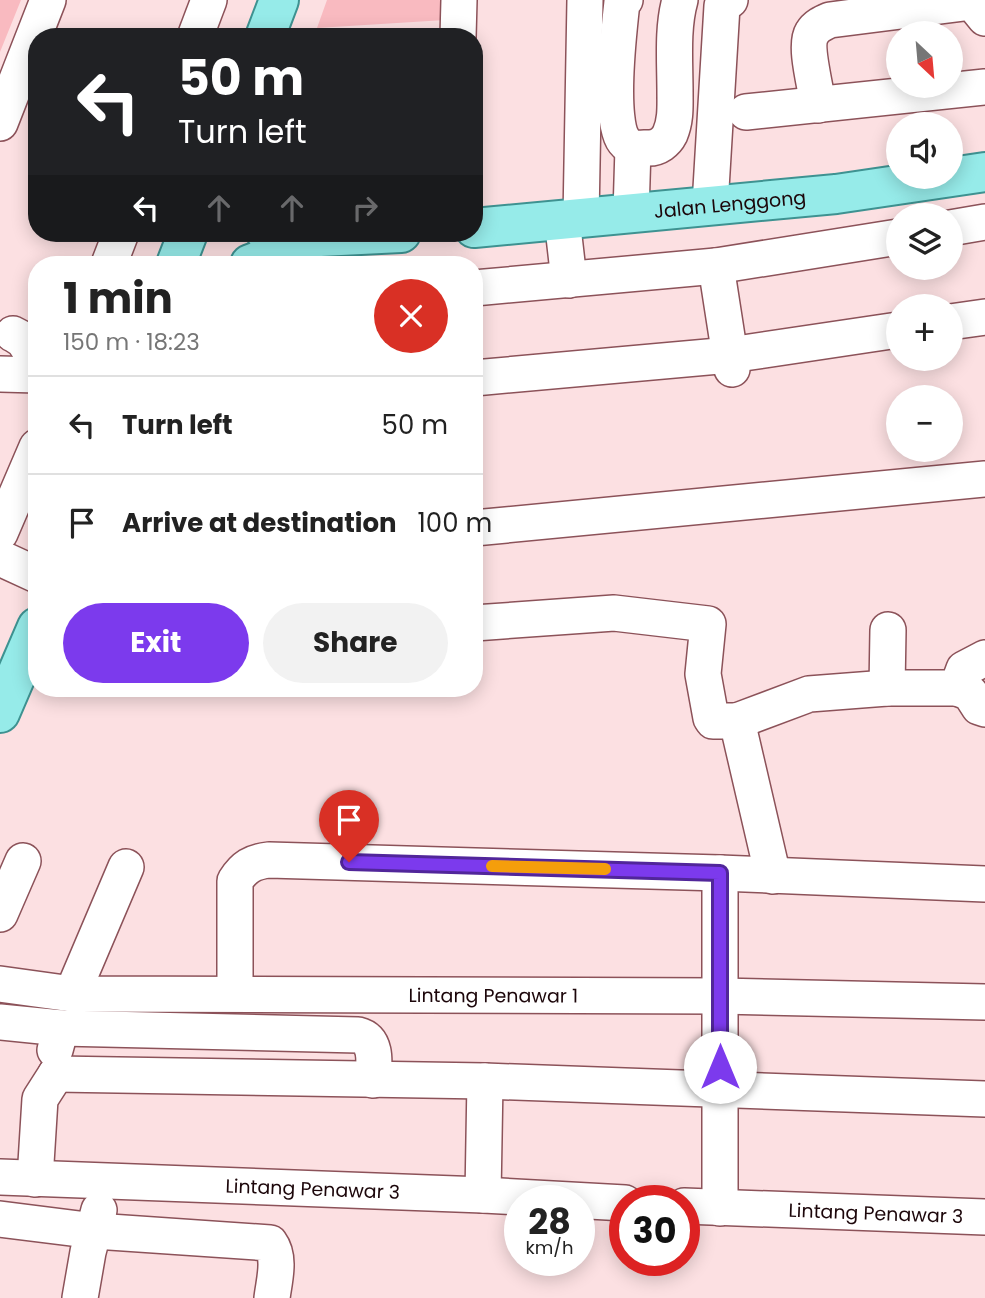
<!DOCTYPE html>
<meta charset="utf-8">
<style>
body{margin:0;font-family:Poppins,sans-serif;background:#f2f2f2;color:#222;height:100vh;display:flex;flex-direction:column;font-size:26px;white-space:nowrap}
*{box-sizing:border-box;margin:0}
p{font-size:23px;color:#767676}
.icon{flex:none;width:38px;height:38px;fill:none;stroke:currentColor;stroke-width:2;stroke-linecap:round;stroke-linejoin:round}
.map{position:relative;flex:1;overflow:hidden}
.sheet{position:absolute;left:28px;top:256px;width:455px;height:441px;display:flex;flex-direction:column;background:#fff;border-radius:28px;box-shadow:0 4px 18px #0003}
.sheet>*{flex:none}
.top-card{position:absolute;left:28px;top:28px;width:455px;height:214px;border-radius:28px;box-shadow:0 4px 18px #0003;background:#202124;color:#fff;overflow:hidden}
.needle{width:46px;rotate:154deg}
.buttons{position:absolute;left:886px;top:21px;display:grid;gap:14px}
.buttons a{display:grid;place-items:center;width:77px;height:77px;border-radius:50%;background:#fff;box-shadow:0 4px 18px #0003;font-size:35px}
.speed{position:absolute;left:504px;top:1185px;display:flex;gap:14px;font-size:35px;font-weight:700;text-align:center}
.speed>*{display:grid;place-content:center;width:91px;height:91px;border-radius:50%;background:#fff;box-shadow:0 4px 18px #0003;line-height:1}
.speed small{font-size:18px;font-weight:400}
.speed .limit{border:10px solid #d22;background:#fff;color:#111}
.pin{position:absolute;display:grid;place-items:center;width:60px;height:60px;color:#fff;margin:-72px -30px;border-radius:50% 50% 50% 0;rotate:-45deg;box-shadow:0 0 7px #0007}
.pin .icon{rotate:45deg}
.me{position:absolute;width:77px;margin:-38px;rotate:0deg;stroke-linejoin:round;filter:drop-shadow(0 0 5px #0008)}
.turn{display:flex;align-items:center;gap:24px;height:147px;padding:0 35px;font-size:32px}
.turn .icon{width:91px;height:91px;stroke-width:2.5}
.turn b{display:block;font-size:49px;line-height:60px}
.lanes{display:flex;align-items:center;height:66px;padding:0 35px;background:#0003;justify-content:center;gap:35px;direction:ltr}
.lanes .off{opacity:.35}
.round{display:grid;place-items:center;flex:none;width:74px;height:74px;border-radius:37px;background:#f2f2f2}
.overview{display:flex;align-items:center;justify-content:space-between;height:119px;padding:0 35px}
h1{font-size:42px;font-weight:700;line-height:52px}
.primary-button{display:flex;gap:14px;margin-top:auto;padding:14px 35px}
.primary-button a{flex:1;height:80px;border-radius:42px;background:#7c3aed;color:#fff;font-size:28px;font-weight:700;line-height:80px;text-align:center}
.primary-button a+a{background:#f2f2f2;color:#222}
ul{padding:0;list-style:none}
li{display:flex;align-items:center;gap:21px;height:98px;padding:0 35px;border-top:2px solid #e0e0e0}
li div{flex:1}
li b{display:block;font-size:26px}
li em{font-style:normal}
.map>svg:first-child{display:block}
</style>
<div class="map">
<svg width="985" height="1298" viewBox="0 0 985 1298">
<rect width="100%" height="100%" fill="#fce0e2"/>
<path fill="#f9bac0" d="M0 0H21L0 52Z
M327 0H446L445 20 317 28Z"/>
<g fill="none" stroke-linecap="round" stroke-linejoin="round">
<g stroke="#8c5259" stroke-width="38">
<g id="minor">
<path d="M625 0 622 2C619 29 608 121 624 141 631 150 639 148 649 148 658 148 666 142 670 134 676 120 675 106 675 92 675 62 672 28 680 0"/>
<path d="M195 37 209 0"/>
<path d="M458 37 459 0"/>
<path d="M818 105C816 88 804 46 812 33 816 26 823 23 830 20L972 2 985 18"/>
<path d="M746 112 985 87"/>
<path d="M0 123 48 0"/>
<path d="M710 205 722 6 730 0"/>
<path d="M631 213 633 148"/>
<path d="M581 218 585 0"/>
<path d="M562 219 569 280"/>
<path d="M950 228 985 222"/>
<path d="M109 264 121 233"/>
<path d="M716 266 732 369"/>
<path d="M474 288 716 266 898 237"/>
<path d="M950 322 985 317"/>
<path d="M13 334C30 341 32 358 36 375"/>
<path d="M0 374 37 375"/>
<path d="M474 378 730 355 898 330"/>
<path d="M474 528 985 479"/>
<path d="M0 533 37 447"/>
<path d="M0 558 37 575"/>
<path d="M474 623 614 613 708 624 703 674 711 718 713 721H737L773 876"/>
<path d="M887 688 888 630"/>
<path d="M957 688 970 693 979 707 985 709"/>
<path d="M737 721 809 694 887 688H957L964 669 985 658"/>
<path d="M0 914 23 861"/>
<path id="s1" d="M0 984 72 994 720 996 985 1002"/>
<path d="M235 993V881C244 867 252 862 269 860L720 873 985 884"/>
<path d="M72 994 126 867"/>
<path d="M0 1022 61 1028 55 1050"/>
<path d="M61 1028 358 1035C378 1040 374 1064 373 1080"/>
<path d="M56 1074 485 1081 985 1099"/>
<path id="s2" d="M0 1177 483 1195 625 1203"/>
<path d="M35 1179 40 1099 56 1074"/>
<path d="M483 1195 485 1081"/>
<path id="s3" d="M684 1206 985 1217"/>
<path d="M720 1208V873"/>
<path d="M0 1219 95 1231 270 1243C281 1258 274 1281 272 1298"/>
<path d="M80 1298 88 1252 99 1210"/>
</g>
</g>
<g stroke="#3e9291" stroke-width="42">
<g id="major">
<path d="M265 37 279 0"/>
<path id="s4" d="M474 228 836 194 985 172"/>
<path d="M266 233 280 239 401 233"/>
<path d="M176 264 188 233"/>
<path d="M250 264 308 243"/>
<path d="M0 713 37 627"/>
</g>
</g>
<use href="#minor" stroke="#fff" stroke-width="35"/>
<use href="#major" stroke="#96ebe9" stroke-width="38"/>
</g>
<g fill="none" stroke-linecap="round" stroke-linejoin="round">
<g stroke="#51269a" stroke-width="18">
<path id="route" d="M349 862 720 873V1067"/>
</g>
<use href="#route" stroke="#7c3aed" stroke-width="12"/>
<path stroke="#f59e0b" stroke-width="12" d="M492 866 605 869"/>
</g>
<g text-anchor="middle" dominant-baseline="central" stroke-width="6" stroke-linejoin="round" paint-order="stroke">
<g font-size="19" fill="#1c060a" stroke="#f5f5f5">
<text stroke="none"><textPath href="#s4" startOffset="257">Jalan Lenggong</textPath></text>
<text stroke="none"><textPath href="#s1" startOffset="494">Lintang Penawar 1</textPath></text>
<text stroke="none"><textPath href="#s2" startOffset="313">Lintang Penawar 3</textPath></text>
<text stroke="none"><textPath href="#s3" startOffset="192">Lintang Penawar 3</textPath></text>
</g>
</g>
</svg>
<div class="buttons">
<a><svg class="needle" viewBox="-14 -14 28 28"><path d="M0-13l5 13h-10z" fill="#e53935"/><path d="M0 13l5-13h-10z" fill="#767676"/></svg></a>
<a><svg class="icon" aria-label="sound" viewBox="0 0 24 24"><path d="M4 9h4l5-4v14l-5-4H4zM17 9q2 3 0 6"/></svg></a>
<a><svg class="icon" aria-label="layers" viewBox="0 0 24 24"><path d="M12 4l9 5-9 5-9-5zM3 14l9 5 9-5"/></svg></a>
<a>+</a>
<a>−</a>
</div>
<div class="speed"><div>28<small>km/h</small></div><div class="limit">30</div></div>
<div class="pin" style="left:349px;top:862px;background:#d93025"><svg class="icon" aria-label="arrive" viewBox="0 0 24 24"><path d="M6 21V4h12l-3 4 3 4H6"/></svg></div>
<svg class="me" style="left:720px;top:1067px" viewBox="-20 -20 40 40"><circle r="19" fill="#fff"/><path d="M0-13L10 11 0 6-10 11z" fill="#7c3aed"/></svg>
<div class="top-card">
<div class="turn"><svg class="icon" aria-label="left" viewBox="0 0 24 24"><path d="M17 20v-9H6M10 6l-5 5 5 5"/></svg><div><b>50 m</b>Turn left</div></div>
<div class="lanes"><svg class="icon" aria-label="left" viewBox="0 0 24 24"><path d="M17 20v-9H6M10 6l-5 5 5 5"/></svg><svg class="icon off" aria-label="ahead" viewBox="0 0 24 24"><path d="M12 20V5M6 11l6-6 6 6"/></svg><svg class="icon off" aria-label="ahead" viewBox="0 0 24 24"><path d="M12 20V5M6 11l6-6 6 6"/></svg><svg class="icon off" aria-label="right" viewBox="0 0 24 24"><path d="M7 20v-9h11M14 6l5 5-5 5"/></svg></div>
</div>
<section class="sheet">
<div class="overview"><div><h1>1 min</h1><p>150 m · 18:23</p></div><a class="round" style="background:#d93025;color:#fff"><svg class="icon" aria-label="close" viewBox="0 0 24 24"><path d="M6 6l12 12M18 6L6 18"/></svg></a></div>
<ul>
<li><svg class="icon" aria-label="left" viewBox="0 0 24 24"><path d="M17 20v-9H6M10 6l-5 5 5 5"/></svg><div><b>Turn left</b></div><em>50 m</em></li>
<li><svg class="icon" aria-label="arrive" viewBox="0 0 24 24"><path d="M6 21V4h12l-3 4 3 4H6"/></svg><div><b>Arrive at destination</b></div><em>100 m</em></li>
</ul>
<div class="primary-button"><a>Exit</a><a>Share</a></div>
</section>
</div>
